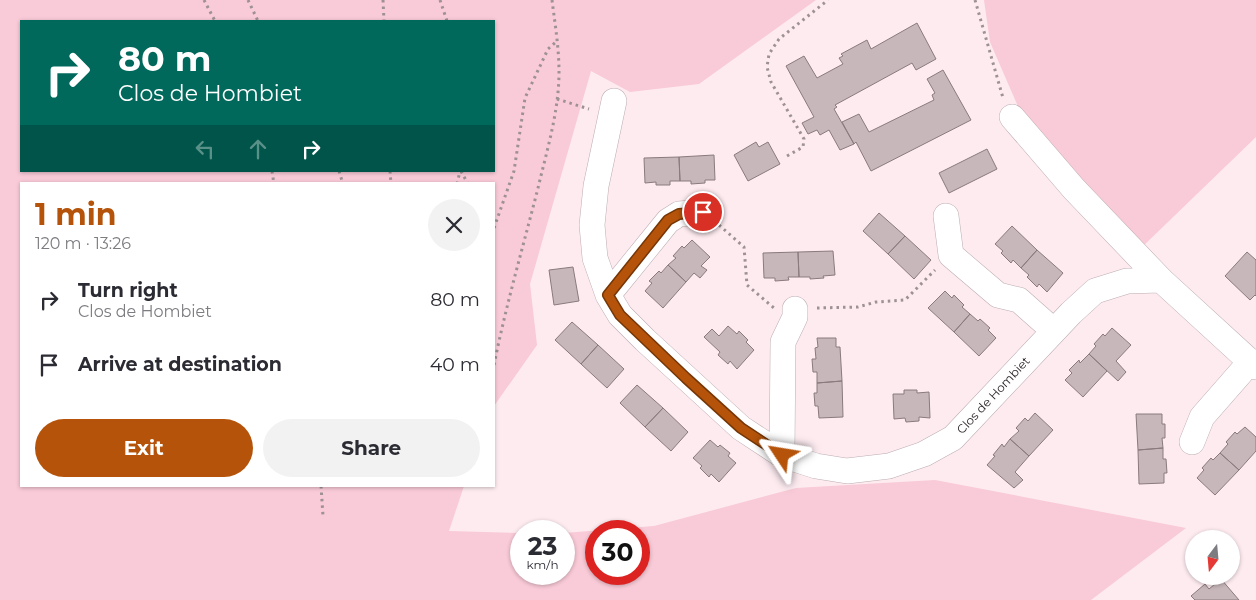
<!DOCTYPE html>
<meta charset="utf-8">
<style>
body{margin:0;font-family:Montserrat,sans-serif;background:#f2f2f3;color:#2b2b33;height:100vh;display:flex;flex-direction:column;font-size:19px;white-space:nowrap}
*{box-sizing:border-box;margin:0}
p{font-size:16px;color:#7c7c81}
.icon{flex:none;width:28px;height:28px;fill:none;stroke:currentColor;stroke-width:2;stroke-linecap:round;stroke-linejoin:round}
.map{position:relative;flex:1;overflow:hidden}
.side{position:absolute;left:20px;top:182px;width:475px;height:305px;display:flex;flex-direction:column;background:#fff;border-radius:0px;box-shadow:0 1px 4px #0004}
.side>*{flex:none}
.hud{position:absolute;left:20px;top:20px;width:475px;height:152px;border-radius:0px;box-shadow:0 1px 4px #0004;background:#00695c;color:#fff;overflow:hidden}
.needle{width:32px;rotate:196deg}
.controls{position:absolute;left:1185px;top:530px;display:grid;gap:10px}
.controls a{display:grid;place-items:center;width:55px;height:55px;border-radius:50%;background:#fff;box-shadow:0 1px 4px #0004;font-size:25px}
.speed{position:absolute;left:510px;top:520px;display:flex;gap:10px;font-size:25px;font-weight:700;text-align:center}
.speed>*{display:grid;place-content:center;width:65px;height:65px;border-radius:50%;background:#fff;box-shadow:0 1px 4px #0004;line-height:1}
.speed small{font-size:12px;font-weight:400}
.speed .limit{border:8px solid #d22;background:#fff;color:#111}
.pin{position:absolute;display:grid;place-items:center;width:42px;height:42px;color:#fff;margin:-21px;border:2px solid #fff;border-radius:50%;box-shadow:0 1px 5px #0007}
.me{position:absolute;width:55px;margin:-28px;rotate:303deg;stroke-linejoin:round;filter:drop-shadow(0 0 4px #0008)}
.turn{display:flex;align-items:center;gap:18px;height:105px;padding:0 15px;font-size:22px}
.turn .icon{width:65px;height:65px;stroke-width:2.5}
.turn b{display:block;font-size:35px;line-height:42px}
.lanes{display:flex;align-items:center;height:48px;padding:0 15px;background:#0003;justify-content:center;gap:25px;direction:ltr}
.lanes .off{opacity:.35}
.round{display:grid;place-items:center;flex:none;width:52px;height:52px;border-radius:26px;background:#f2f2f3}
.overview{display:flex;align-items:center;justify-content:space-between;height:85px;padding:0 15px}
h1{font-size:30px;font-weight:700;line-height:38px;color:#b45309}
.button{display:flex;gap:10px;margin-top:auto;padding:10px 15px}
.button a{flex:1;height:58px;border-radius:30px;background:#b45309;color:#fff;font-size:20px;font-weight:700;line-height:58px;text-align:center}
.button a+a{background:#f2f2f3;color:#2b2b33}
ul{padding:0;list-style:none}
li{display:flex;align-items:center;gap:15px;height:65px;padding:0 15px}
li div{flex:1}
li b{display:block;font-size:19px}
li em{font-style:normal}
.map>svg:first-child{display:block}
</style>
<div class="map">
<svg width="1256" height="600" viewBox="0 0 1256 600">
<rect width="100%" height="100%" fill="#fdebf0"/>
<path fill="#f9cad7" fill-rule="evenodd" d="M0 0H816L699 84 630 92 591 71 530 284 537 345 494 406V184H21V486H464L449 531 521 533V574H564V533L654 526 796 488 935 480 1186 528 1091 600H0ZM21 21H494V171H21ZM639 531V574H596V531Z
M984 0H1256V137L1140 249 1026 125 990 42Z"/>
<path fill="#c7b6ba" stroke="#8a7a7e" d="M917 23 936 59 916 70 912 63 835 105 837 107 834 109 854 144 840 150 829 130 820 135 817 130 808 134 802 123 814 117 786 66 804 56 817 78 843 64 839 58 843 56 841 54 867 40 871 49Z
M943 70 971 120 871 171 856 142 854 144 842 122 859 114 869 132 934 100 932 95 935 93 927 79Z
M756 142 759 147 768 142 780 164 748 181 734 155Z
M987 149 997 169 949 193 939 173Z
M714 155 715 180H705V183L691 184V181H680L679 157Z
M679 157 680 181H670V185H656V182L645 183 644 158Z
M879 213 905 236 888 254 863 231Z
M1012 226 1037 250 1021 268 1013 260 1011 263 1001 253 1003 251 995 244Z
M905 236 931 260 914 279 888 254Z
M692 240 710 257 701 266 707 270 700 278 694 273 686 282 668 265 676 258 673 256 682 246 684 248Z
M1037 250 1063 273 1047 292 1039 284 1037 287 1027 277 1029 275 1021 268Z
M833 251 835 275 823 276 824 278 810 279V277H799L798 252Z
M798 252 799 277H788L789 280 775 281V278H764L763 253Z
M1247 252 1256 260V296L1255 295 1250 300 1225 276Z
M668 265 686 282 663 308 645 291 652 283 649 281 659 271 661 273Z
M573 267 579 301 554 305 549 270Z
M945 291 952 298 954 295 964 305 962 307 970 314 954 332 928 308Z
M970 314 978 321 980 319 990 328 988 330 996 338 979 356 954 332Z
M572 322 598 345 581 364 555 340Z
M728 326 737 334 739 331 748 340 746 342 754 350 737 369 730 361 728 364 718 355 720 352 704 337 712 329 719 336Z
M1112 328 1131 345 1116 361 1126 372 1118 381 1089 354 1096 346 1094 344 1103 334 1105 336Z
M817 338H836V347H840L842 381 817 383V372H813L812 359H816L815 348 818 347Z
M598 345 624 369 607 388 581 364Z
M1089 354 1107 371 1083 397 1065 380 1072 373 1069 370 1079 360 1080 363Z
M842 381 843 417 819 418 818 406H815L814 393H817V383Z
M637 385 663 408 645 427 620 403Z
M904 390H917V393L929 392 930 418 919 417V421L906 422 905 418 894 419 893 394H904Z
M663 408 688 432 671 451 645 427Z
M1035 413 1053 430 1029 456 1010 439 1019 431 1016 428 1025 418 1028 421Z
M1136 414H1162V424H1165V438H1162L1163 448 1138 450Z
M1245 427 1256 437V451L1239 470 1220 453 1228 444 1226 442 1235 432 1237 434Z
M1010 439 1029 456 1015 472 1023 480 1014 488 987 465 995 456 993 455 1002 444 1004 447Z
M710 440 718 447 720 445 730 453 728 456 736 463 719 482 711 474 709 477 700 468 702 466 693 458Z
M1163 448V459H1166L1167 473H1164V483L1139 484 1138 450Z
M1220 453 1239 470 1215 495 1197 478 1204 470 1202 468 1211 458 1213 460Z
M1221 579 1239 600H1195L1191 596 1205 584 1209 589Z"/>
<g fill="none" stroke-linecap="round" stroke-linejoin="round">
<g stroke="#bdadb1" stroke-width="26">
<path id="minor" d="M614 101 596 186 592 225 595 258 608 295 620 315 645 340 741 428 782 455 816 466 847 471 889 466 924 454 953 438 1071 313 1095 291 1127 281 1161 280 1256 367
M1012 117 1074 189 1161 280
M946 216 951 255 998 295 1019 300 1054 331
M608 295 668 221 679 214 703 212
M1192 442 1202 417 1251 361
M782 455 783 342 795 317V309"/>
</g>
<path stroke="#9e9195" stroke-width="3" stroke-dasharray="2.5 4" stroke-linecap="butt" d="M204 0 215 21
M248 0 258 21
M383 0 384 21
M440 0 447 21
M975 0 1003 98
M557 99 589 109
M787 156 803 147 804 139 771 82 767 67 769 54 779 39 828 0
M272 171 274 184
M339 171 343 184
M390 171 391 184
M461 171 468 184
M457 184 460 171
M719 225 744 247 747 285 774 308
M494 228 514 171 525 98 548 49 557 41
M817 308 858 307 876 302 905 300 935 270
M494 365C506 305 523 247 538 188 547 150 559 111 559 72 559 48 555 24 552 0
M321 486 323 516"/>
<use href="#minor" stroke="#fff" stroke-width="25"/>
</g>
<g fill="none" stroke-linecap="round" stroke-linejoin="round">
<g stroke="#753606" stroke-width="12">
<path id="route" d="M703 212 679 214 668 220 608 295 620 315 686 378 741 428 782 455"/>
</g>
<use href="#route" stroke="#b45309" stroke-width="9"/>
</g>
<g text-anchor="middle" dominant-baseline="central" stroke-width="4.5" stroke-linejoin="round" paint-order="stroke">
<g font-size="12" fill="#2b2527" stroke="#fefefe">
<text transform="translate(993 395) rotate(-47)">Clos de Hombiet</text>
</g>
</g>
</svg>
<div class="controls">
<a><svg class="needle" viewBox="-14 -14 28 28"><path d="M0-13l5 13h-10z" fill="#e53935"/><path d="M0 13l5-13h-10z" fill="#7c7c81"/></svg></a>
</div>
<div class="speed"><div>23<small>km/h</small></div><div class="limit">30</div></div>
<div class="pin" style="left:703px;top:212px;background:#d93025"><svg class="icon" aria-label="arrive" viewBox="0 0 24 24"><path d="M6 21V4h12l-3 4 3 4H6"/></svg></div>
<svg class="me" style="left:782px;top:455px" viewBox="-20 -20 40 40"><path d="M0-17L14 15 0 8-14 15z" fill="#b45309" stroke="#fff" stroke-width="4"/></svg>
<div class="hud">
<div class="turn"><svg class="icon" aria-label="right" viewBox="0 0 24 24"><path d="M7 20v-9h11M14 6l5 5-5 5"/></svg><div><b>80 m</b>Clos de Hombiet</div></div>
<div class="lanes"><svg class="icon off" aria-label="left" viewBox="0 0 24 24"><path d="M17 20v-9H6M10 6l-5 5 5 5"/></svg><svg class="icon off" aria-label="ahead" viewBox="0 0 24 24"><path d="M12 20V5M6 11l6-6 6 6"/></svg><svg class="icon" aria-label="right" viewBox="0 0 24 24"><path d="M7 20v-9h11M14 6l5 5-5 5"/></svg></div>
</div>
<section class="side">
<div class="overview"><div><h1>1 min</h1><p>120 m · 13:26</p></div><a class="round"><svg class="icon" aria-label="close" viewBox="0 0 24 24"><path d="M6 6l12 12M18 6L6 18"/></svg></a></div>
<ul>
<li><svg class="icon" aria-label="right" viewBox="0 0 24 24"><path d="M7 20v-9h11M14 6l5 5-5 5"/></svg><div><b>Turn right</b><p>Clos de Hombiet</p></div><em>80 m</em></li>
<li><svg class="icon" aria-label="arrive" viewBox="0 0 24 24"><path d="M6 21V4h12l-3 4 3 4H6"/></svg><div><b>Arrive at destination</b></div><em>40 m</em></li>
</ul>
<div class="button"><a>Exit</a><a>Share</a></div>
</section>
</div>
